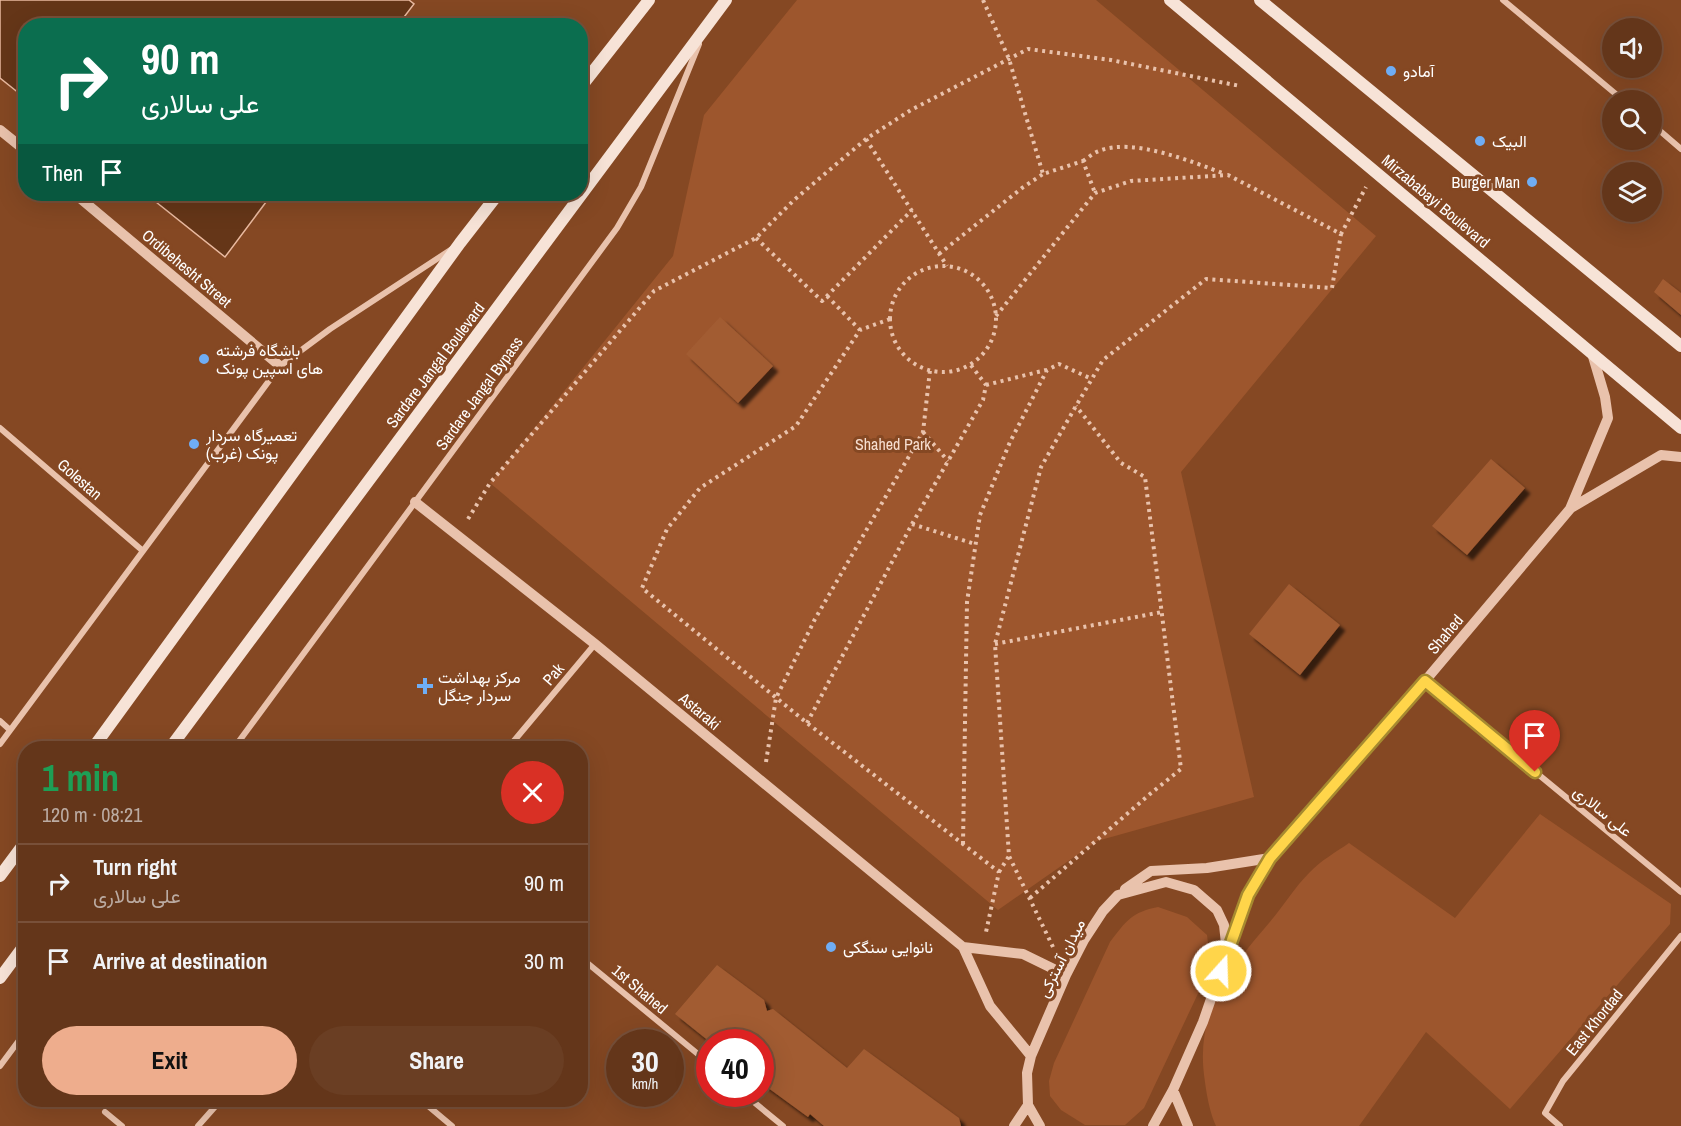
<!DOCTYPE html>
<meta charset="utf-8">
<style>
body{margin:0;font-family:"Archivo Narrow",Vazirmatn,sans-serif;background:#6a3e23;color:#f1f3f6;height:100vh;display:flex;flex-direction:column;font-size:22px;white-space:nowrap}
*{box-sizing:border-box;margin:0}
p{font-size:20px;color:#bbaba2}
.icon{flex:none;width:33px;height:33px;fill:none;stroke:currentColor;stroke-width:2;stroke-linecap:round;stroke-linejoin:round}
.map{position:relative;flex:1;overflow:hidden}
.panel{position:absolute;left:18px;top:741px;width:570px;height:366px;display:flex;flex-direction:column;background:#64361a;border-radius:24px;box-shadow:0 6px 24px #0002,0 0 0 2px #785039}
.panel>*{flex:none}
.hud{position:absolute;left:18px;top:18px;width:570px;height:183px;border-radius:24px;box-shadow:0 6px 24px #0002,0 0 0 2px #785039;background:#0b6e4f;color:#fff;overflow:hidden}
.controls{position:absolute;left:1602px;top:18px;display:grid;gap:12px}
.controls a{display:grid;place-items:center;width:60px;height:60px;border-radius:50%;background:#64361a;box-shadow:0 6px 24px #0002,0 0 0 2px #785039;font-size:30px}
.speed{position:absolute;left:606px;top:1029px;display:flex;gap:12px;font-size:30px;font-weight:700;text-align:center}
.speed>*{display:grid;place-content:center;width:78px;height:78px;border-radius:50%;background:#64361a;box-shadow:0 6px 24px #0002,0 0 0 2px #785039;line-height:1}
.speed small{font-size:15px;font-weight:400}
.speed .limit{border:9px solid #d22;background:#fff;color:#111}
.pin{position:absolute;display:grid;place-items:center;width:51px;height:51px;color:#fff;margin:-62px -26px;border-radius:50% 50% 50% 0;rotate:-45deg;box-shadow:0 0 6px #0007}
.pin .icon{rotate:45deg}
.me{position:absolute;width:66px;margin:-33px;rotate:20deg;stroke-linejoin:round;filter:drop-shadow(0 0 4px #0008)}
.turn{display:flex;align-items:center;gap:21px;height:126px;padding:0 24px;font-size:27px}
.turn .icon{width:78px;height:78px;stroke-width:2.5}
.turn b{display:block;font-size:42px;line-height:51px}
.then{display:flex;align-items:center;height:57px;padding:0 24px;background:#0003;gap:12px;font-size:22px}
.round{display:grid;place-items:center;flex:none;width:63px;height:63px;border-radius:32px;background:#6a3e23}
.overview{display:flex;align-items:center;justify-content:space-between;height:102px;padding:0 24px}
h1{font-size:36px;font-weight:700;line-height:45px;color:#1e9e55}
.action{display:flex;gap:12px;margin-top:auto;padding:12px 24px}
.action a{flex:1;height:69px;border-radius:36px;background:#eead8d;color:#111;font-size:24px;font-weight:700;line-height:69px;text-align:center}
.action a+a{background:#6a3e23;color:#f1f3f6}
ul{padding:0;list-style:none}
li{display:flex;align-items:center;gap:18px;height:78px;padding:0 24px;border-top:2px solid #785039}
li div{flex:1}
li b{display:block;font-size:22px}
li em{font-style:normal}
.map>svg:first-child{display:block}
</style>
<div class="map">
<svg width="1681" height="1126" viewBox="0 0 1681 1126">
<defs>
<filter id="shadow"><feDropShadow dx="5.5" dy="5.5" stdDeviation="1.5" flood-color="#0009"/></filter>
</defs>
<rect width="100%" height="100%" fill="#854823"/>
<path fill="#9d562d" d="M797 0H1096L1376 236 1181 472 1254 797 1097 841 998 910 490 483 673 256 704 115Z
M1540 814 1671 904 1670 924 1510 1109 1426 1032 1359 1126H1216C1210 1113 1207 1097 1205 1082 1194 1014 1227 972 1269 923 1283 907 1294 888 1309 873 1320 861 1336 852 1349 843L1455 918Z
M1158 907 1187 917 1207 935 1210 959 1203 983 1144 1108 1125 1125H1085L1061 1110 1050 1096 1049 1081 1054 1063 1110 942C1126 921 1132 912 1158 907Z"/>
<path fill="#653618" stroke="#eabaa0" stroke-width="1.5" d="M0 0H409L414 4 398 25 26 26 25 98 0 78Z
M146 194H272L225 257Z"/>
<path fill="#a25c33" filter="url(#shadow)" d="M1663 279 1681 293V315L1654 292Z
M720 317 773 366 738 403 686 354Z
M1491 459 1525 488 1467 555 1432 526Z
M1289 584 1340 625 1300 675 1249 634Z
M717 965 764 1000 767 1011 773 1009 847 1068 864 1049 959 1118 961 1126H824L810 1114 808 1117 760 1082V1042H710L675 1014Z"/>
<g fill="none" stroke-linecap="round" stroke-linejoin="round">
<path stroke="#e9c2ac" stroke-width="4" stroke-dasharray="3 4.5" stroke-linecap="butt" d="M983 0 1009 59 1043 174 1083 161 1095 193
M866 139 947 266
M1083 161C1088 158 1093 153 1099 151 1132 137 1193 162 1225 174
M756 238 822 301 912 210
M939 254 1022 188 1043 174
M890 319a53 53 0 1 1 106 0a53 53 0 1 1-106 0Z
M827 296 860 330
M996 316 1095 193 1131 181 1228 175 1341 234 1366 187
M890 319 860 330 796 426 700 488 667 529 642 588 807 723 999 872 986 932
M986 385 1046 370
M923 432 948 461
M468 519 490 483 654 291 756 238 794 200 866 139 911 110 1028 49 1111 60 1240 86
M912 524 983 400 986 385 970 364
M995 644 1162 612
M807 723 912 524 975 544
M766 762 776 698 815 619 923 432 930 370
M963 844 967 602 980 515 1010 442 1047 370 1059 364 1092 379
M999 872 1009 856
M1030 898 1150 794 1181 769 1145 477 1121 463 1076 406
M1053 947 1009 856 995 644 1041 467 1076 406 1103 360 1206 279 1332 288 1341 234"/>
<path stroke="#e9c2ac" stroke-width="6" d="M1503 0 1623 100
M1652 124 1681 149
M0 428 143 551
M1425 681 1681 892
M0 721 10 730
M0 744 280 366 330 329 452 249
M234 748 617 228 641 187 699 44
M508 748 595 644
M580 957 710 1064
M0 1066 26 1031
M744 1094 783 1126
M421 1100 452 1126
M105 1112 122 1126
M198 1126 221 1100
M1560 1126 1545 1113 1563 1081 1681 936"/>
<path stroke="#e9c2ac" stroke-width="10" d="M0 130 26 151
M75 194 280 366
M415 502 595 644 963 947 990 1006 1031 1056
M1571 508 1661 455 1681 457
M1125 889 1151 871 1207 868 1270 858
M963 947 1023 954 1066 975
M1227 953 1248 895 1270 858 1425 681 1570 509 1608 418 1605 397 1592 353
M1173 1090 1188 1126
M1014 1126 1028 1105
M1040 1126 1028 1105 1027 1073 1031 1056 1066 975 1084 940 1103 911 1118 895 1166 882 1194 890 1217 910 1224 925 1227 953 1203 1022 1173 1090 1153 1126"/>
<path stroke="#f7e3d7" stroke-width="12" d="M1170 0 1681 428
M1260 0 1681 346
M580 88 649 0
M93 748 460 243 498 194
M170 748 726 0
M0 876 26 841
M0 978 26 943"/>
</g>
<g fill="none" stroke-linecap="round" stroke-linejoin="round">
<g stroke="#a68a30" stroke-width="15">
<path id="route" d="M1221 971 1248 895 1270 858 1425 681 1535 772"/>
</g>
<use href="#route" stroke="#ffd54a" stroke-width="10"/>
</g>
<g fill="#6fadf4" stroke="#854823" stroke-width="2">
<circle cx="1391" cy="71" r="6"/>
<circle cx="1480" cy="141" r="6"/>
<circle cx="1532" cy="182" r="6"/>
<circle cx="204" cy="359" r="6"/>
<circle cx="194" cy="444" r="6"/>
<path d="M422 677h6v6h6v6h-6v6h-6v-6h-6v-6h6z"/>
<circle cx="831" cy="947" r="6"/>
</g>
<g text-anchor="middle" dominant-baseline="central" stroke-width="6" stroke-linejoin="round" paint-order="stroke">
<g font-size="16" fill="#fff" stroke="#854823" text-anchor="start">
<text x="1403" y="71">آمادو</text>
<text x="1492" y="141">البیک</text>
<text x="1520" y="182" text-anchor="end">‌Burger Man</text>
<text x="216" y="350">باشگاه فرشته<tspan x="216" dy="18">های اسپین پونک</tspan></text>
<text x="206" y="435">تعمیرگاه سردار<tspan x="206" dy="18">پونک (غرب)</tspan></text>
<text x="438" y="677">مرکز بهداشت<tspan x="438" dy="18">سردار جنگل</tspan></text>
<text x="843" y="947">نانوایی سنگکی</text>
</g>
<g font-size="16" fill="#fff" stroke="#854823">
<text transform="translate(1436 201) rotate(40)">Mirzababayi Boulevard</text>
<text transform="translate(187 268) rotate(40)">Ordibehesht Street</text>
<text transform="translate(435 365) rotate(-53)">Sardare Jangal Boulevard</text>
<text transform="translate(479 393) rotate(-54)">Sardare Jangal Bypass</text>
<text transform="translate(80 479) rotate(41)">Golestan</text>
<text transform="translate(1445 634) rotate(-50)">Shahed</text>
<text transform="translate(553 674) rotate(-50)">Pak</text>
<text transform="translate(700 711) rotate(40)">Astaraki</text>
<text transform="translate(1603 811) rotate(39)">علی سالاری</text>
<text transform="translate(1061 958) rotate(-63)">میدان آسترکی</text>
<text transform="translate(640 989) rotate(40)">1st Shahed</text>
<text transform="translate(1594 1022) rotate(-51)">East Khordad</text>
</g>
<g font-size="16" fill="#f7ded0" stroke="#854823">
<text x="893" y="444">Shahed Park</text>
</g>
</g>
</svg>
<div class="controls">
<a><svg class="icon" aria-label="sound" viewBox="0 0 24 24"><path d="M4 9h4l5-4v14l-5-4H4zM17 9q2 3 0 6"/></svg></a>
<a><svg class="icon" aria-label="search" viewBox="0 0 24 24"><circle cx="10" cy="10" r="6"/><path d="M15 15l6 6"/></svg></a>
<a><svg class="icon" aria-label="layers" viewBox="0 0 24 24"><path d="M12 4l9 5-9 5-9-5zM3 14l9 5 9-5"/></svg></a>
</div>
<div class="speed"><div>30<small>km/h</small></div><div class="limit">40</div></div>
<div class="pin" style="left:1535px;top:772px;background:#d93025"><svg class="icon" aria-label="arrive" viewBox="0 0 24 24"><path d="M6 21V4h12l-3 4 3 4H6"/></svg></div>
<svg class="me" style="left:1221px;top:971px" viewBox="-20 -20 40 40"><circle r="17" fill="#ffd54a" stroke="#fff" stroke-width="3"/><path d="M0-11L8 9 0 5-8 9z" fill="#fff"/></svg>
<div class="hud">
<div class="turn"><svg class="icon" aria-label="right" viewBox="0 0 24 24"><path d="M7 20v-9h11M14 6l5 5-5 5"/></svg><div><b>90 m</b>علی سالاری</div></div>
<div class="then">Then<svg class="icon" aria-label="arrive" viewBox="0 0 24 24"><path d="M6 21V4h12l-3 4 3 4H6"/></svg></div>
</div>
<section class="panel">
<div class="overview"><div><h1>1 min</h1><p>120 m · 08:21</p></div><a class="round" style="background:#d93025;color:#fff"><svg class="icon" aria-label="close" viewBox="0 0 24 24"><path d="M6 6l12 12M18 6L6 18"/></svg></a></div>
<ul>
<li><svg class="icon" aria-label="right" viewBox="0 0 24 24"><path d="M7 20v-9h11M14 6l5 5-5 5"/></svg><div><b>Turn right</b><p>علی سالاری</p></div><em>90 m</em></li>
<li><svg class="icon" aria-label="arrive" viewBox="0 0 24 24"><path d="M6 21V4h12l-3 4 3 4H6"/></svg><div><b>Arrive at destination</b></div><em>30 m</em></li>
</ul>
<div class="action"><a>Exit</a><a>Share</a></div>
</section>
</div>
